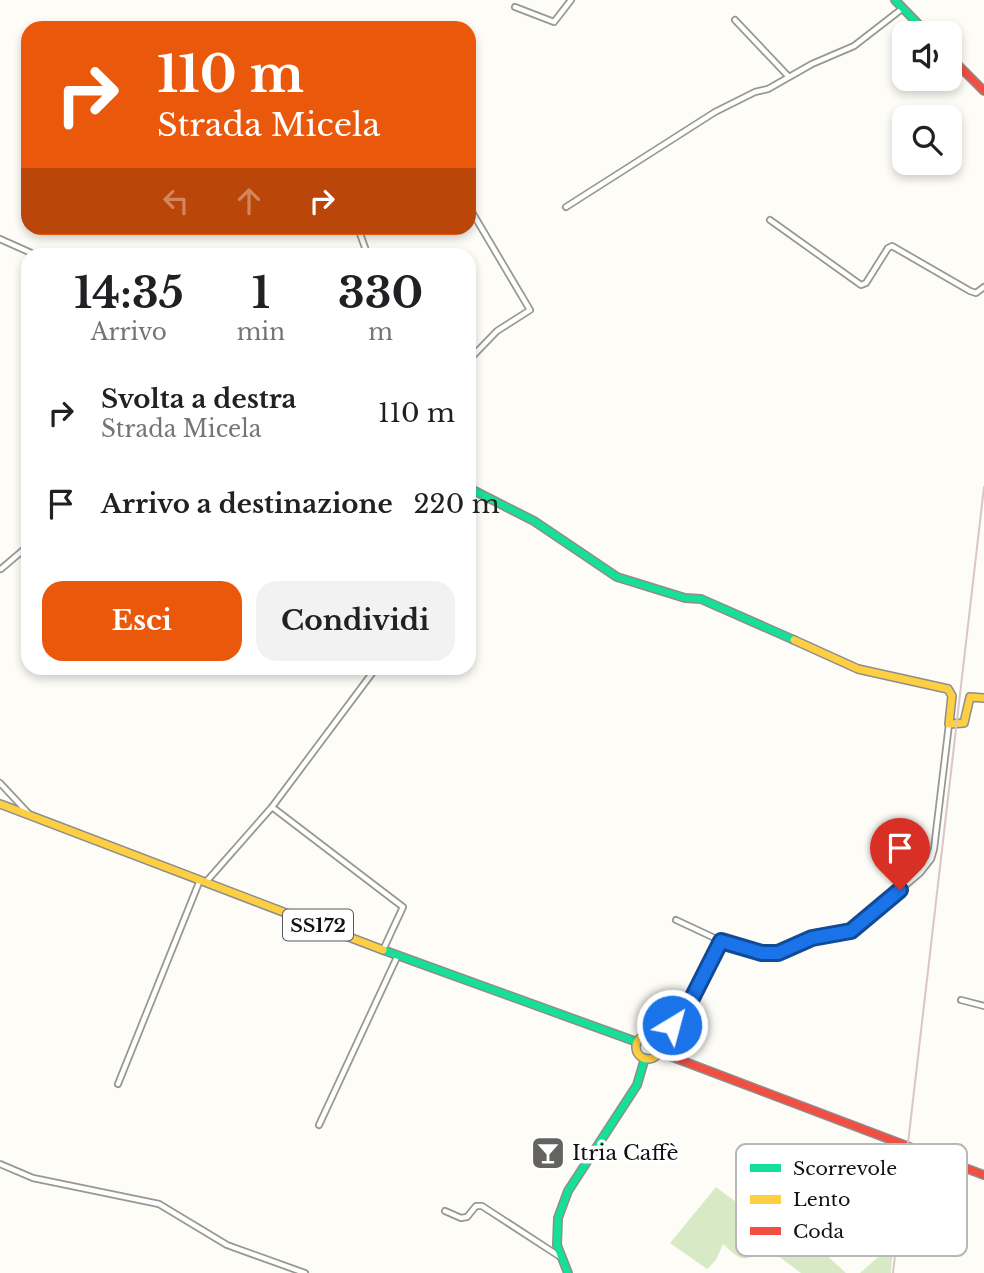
<!DOCTYPE html>
<html lang="it">
<meta charset="utf-8">
<style>
body{margin:0;font-family:"Libre Baskerville",serif;background:#f2f2f2;color:#202124;height:100vh;display:flex;flex-direction:column;font-size:26px;white-space:nowrap}
*{box-sizing:border-box;margin:0}
p{font-size:23px;color:#757577}
.icon{flex:none;width:38px;height:38px;fill:none;stroke:currentColor;stroke-width:2;stroke-linecap:round;stroke-linejoin:round}
.map{position:relative;flex:1;overflow:hidden}
.panel{position:absolute;left:21px;top:248px;width:455px;height:427px;display:flex;flex-direction:column;background:#fff;border-radius:21px;box-shadow:0 4px 10px #0003}
.panel>*{flex:none}
.hud{position:absolute;left:21px;top:21px;width:455px;height:214px;border-radius:21px;box-shadow:0 4px 10px #0003;background:#ea580c;color:#fff;overflow:hidden}
.buttons{position:absolute;left:892px;top:21px;display:grid;gap:14px}
.buttons a{display:grid;place-items:center;width:70px;height:70px;border-radius:14px;background:#fff;box-shadow:0 4px 10px #0003;font-size:35px}
.pin{position:absolute;display:grid;place-items:center;width:60px;height:60px;color:#fff;margin:-72px -30px;border-radius:50% 50% 50% 0;rotate:-45deg;box-shadow:0 0 7px #0007}
.pin .icon{rotate:45deg}
.me{position:absolute;width:77px;margin:-38px;rotate:37deg;stroke-linejoin:round;filter:drop-shadow(0 0 5px #0008)}
.turn{display:flex;align-items:center;gap:24px;height:147px;padding:0 21px;font-size:32px}
.turn .icon{width:91px;height:91px;stroke-width:2.5}
.turn b{display:block;font-size:49px;line-height:60px}
.lanes{display:flex;align-items:center;height:66px;padding:0 21px;background:#0003;justify-content:center;gap:35px;direction:ltr}
.lanes .off{opacity:.35}
.eta{display:flex;justify-content:space-evenly;align-items:center;height:119px;text-align:center}
.eta b{font-size:42px;font-weight:800;line-height:49px}
.cta{display:flex;gap:14px;margin-top:auto;padding:14px 21px}
.cta a{flex:1;height:80px;border-radius:21px;background:#ea580c;color:#fff;font-size:28px;font-weight:800;line-height:80px;text-align:center}
.cta a+a{background:#f2f2f2;color:#202124}
ul{padding:0;list-style:none}
li{display:flex;align-items:center;gap:21px;height:91px;padding:0 21px}
li div{flex:1}
li b{display:block;font-size:26px}
li em{font-style:normal}
.map>svg:first-child{display:block}
</style>
<div class="map">
<svg width="984" height="1273" viewBox="0 0 984 1273">
<rect width="100%" height="100%" fill="#fdfcf7"/>
<path fill="#d8eac5" d="M716 1187 788 1241 800 1231 846 1273H801L777 1255 780 1252C759 1237 758 1261 742 1258 736 1257 728 1248 723 1244L716 1260 707 1269 670 1243Z
M893 1248 891 1273H860L883 1253Z"/>
<g fill="none" stroke-linecap="round" stroke-linejoin="round">
<g stroke="#979795" stroke-width="8">
<path id="street" d="M515 7 554 22 571 0
M735 20 789 77
M469 207 530 310 497 331 469 360
M566 207 715 112 755 92 768 89 812 64 854 46 903 8
M770 220 861 285 866 283 888 248 892 246 970 291 976 293 984 287
M358 228 368 256
M0 239 38 256
M1 569 28 546
M0 783 29 814
M272 807 403 907 383 950
M206 882 272 807 376 668
M676 920 721 941
M961 1000 984 1006
M654 1036 681 1020 721 941 771 955 812 938 844 934 860 924 920 873 931 859 934 849 949 724
M118 1084 200 880
M319 1125 398 955
M0 1164 33 1178 159 1204 227 1245 305 1273
M445 1211 461 1218 467 1217 476 1206H482L559 1256"/>
</g>
<g stroke="#8e8d8b" stroke-width="10">
<path id="fast" d="M895 0 927 33
M469 488 534 521 617 577 685 598 701 599 794 640
M383 950 637 1042
M568 1273 557 1245 558 1218 568 1191 637 1085 645 1058"/>
</g>
<g stroke="#8e8d8b" stroke-width="10">
<path id="slow" d="M794 640 858 669 948 689 952 696 949 724 964 723 970 697 984 698
M0 804 383 950
M636 1047a12 12 0 1 1 24 0a12 12 0 1 1-24 0Z"/>
</g>
<g stroke="#8e8d8b" stroke-width="10">
<path id="jam" d="M950 57 984 91
M659 1052 984 1175"/>
</g>
<use href="#street" stroke="#fffffe" stroke-width="4.5"/>
<use href="#fast" stroke="#16e098" stroke-width="7"/>
<use href="#slow" stroke="#ffcf43" stroke-width="7"/>
<use href="#jam" stroke="#f24e42" stroke-width="7"/>
<path stroke="#d9c6c7" stroke-width="2" d="M893 1273 984 487"/>
</g>
<g fill="none" stroke-linecap="round" stroke-linejoin="round">
<g stroke="#114b97" stroke-width="18">
<path id="route" d="M672 1025 681 1020 721 941 762 953H778L812 938 851 931 900 890"/>
</g>
<use href="#route" stroke="#1a73e8" stroke-width="12"/>
</g>
<defs>
<g id="bar-square" transform="scale(1.75)"><rect x="-9" y="-9" width="18" height="18" rx="4" fill="#646362" stroke="#fff"/><path d="M-6-5H6L.8 .8V4.5H3.5V6h-7V4.5H-.8V.8Z" fill="#fff"/></g>
</defs>
<g fill-rule="evenodd">
<use href="#bar-square" x="548" y="1153"/>
</g>
<g text-anchor="middle" dominant-baseline="central" stroke-width="7" stroke-linejoin="round" paint-order="stroke">
<rect fill="#fff" stroke="#585858" stroke-width="2" x="283" y="909.5" width="70" height="31" rx="5"/>
<g font-size="19" font-weight="bold" fill="#111">
<text x="318" y="925">SS172</text>
</g>
<g font-size="21" fill="#111" stroke="#fff" text-anchor="start">
<text x="572" y="1153">Itria Caffè</text>
</g>
</g>
<rect x="736" y="1144" width="231" height="112" rx="10" fill="#fff" stroke="#b8b8b8" stroke-width="2"/>
<rect x="750" y="1164" width="31" height="8" fill="#16e098"/>
<rect x="750" y="1195" width="31" height="9" fill="#ffcf43"/>
<rect x="750" y="1227" width="31" height="8" fill="#f24e42"/>
<g font-size="19" fill="#111">
<text x="793" y="1175">Scorrevole</text>
<text x="793" y="1206">Lento</text>
<text x="793" y="1238">Coda</text>
</g>
</svg>
<div class="buttons">
<a><svg class="icon" aria-label="sound" viewBox="0 0 24 24"><path d="M4 9h4l5-4v14l-5-4H4zM17 9q2 3 0 6"/></svg></a>
<a><svg class="icon" aria-label="search" viewBox="0 0 24 24"><circle cx="10" cy="10" r="6"/><path d="M15 15l6 6"/></svg></a>
</div>
<div class="pin" style="left:900px;top:890px;background:#d93025"><svg class="icon" aria-label="arrive" viewBox="0 0 24 24"><path d="M6 21V4h12l-3 4 3 4H6"/></svg></div>
<svg class="me" style="left:672px;top:1025px" viewBox="-20 -20 40 40"><circle r="17" fill="#1a73e8" stroke="#fff" stroke-width="3"/><path d="M0-11L8 9 0 5-8 9z" fill="#fff"/></svg>
<div class="hud">
<div class="turn"><svg class="icon" aria-label="right" viewBox="0 0 24 24"><path d="M7 20v-9h11M14 6l5 5-5 5"/></svg><div><b>110 m</b>Strada Micela</div></div>
<div class="lanes"><svg class="icon off" aria-label="left" viewBox="0 0 24 24"><path d="M17 20v-9H6M10 6l-5 5 5 5"/></svg><svg class="icon off" aria-label="ahead" viewBox="0 0 24 24"><path d="M12 20V5M6 11l6-6 6 6"/></svg><svg class="icon" aria-label="right" viewBox="0 0 24 24"><path d="M7 20v-9h11M14 6l5 5-5 5"/></svg></div>
</div>
<section class="panel">
<div class="eta">
<div><b>14:35</b><p>Arrivo</p></div>
<div><b>1</b><p>min</p></div>
<div><b>330</b><p>m</p></div>
</div>
<ul>
<li><svg class="icon" aria-label="right" viewBox="0 0 24 24"><path d="M7 20v-9h11M14 6l5 5-5 5"/></svg><div><b>Svolta a destra</b><p>Strada Micela</p></div><em>110 m</em></li>
<li><svg class="icon" aria-label="arrive" viewBox="0 0 24 24"><path d="M6 21V4h12l-3 4 3 4H6"/></svg><div><b>Arrivo a destinazione</b></div><em>220 m</em></li>
</ul>
<div class="cta"><a>Esci</a><a>Condividi</a></div>
</section>
</div>
